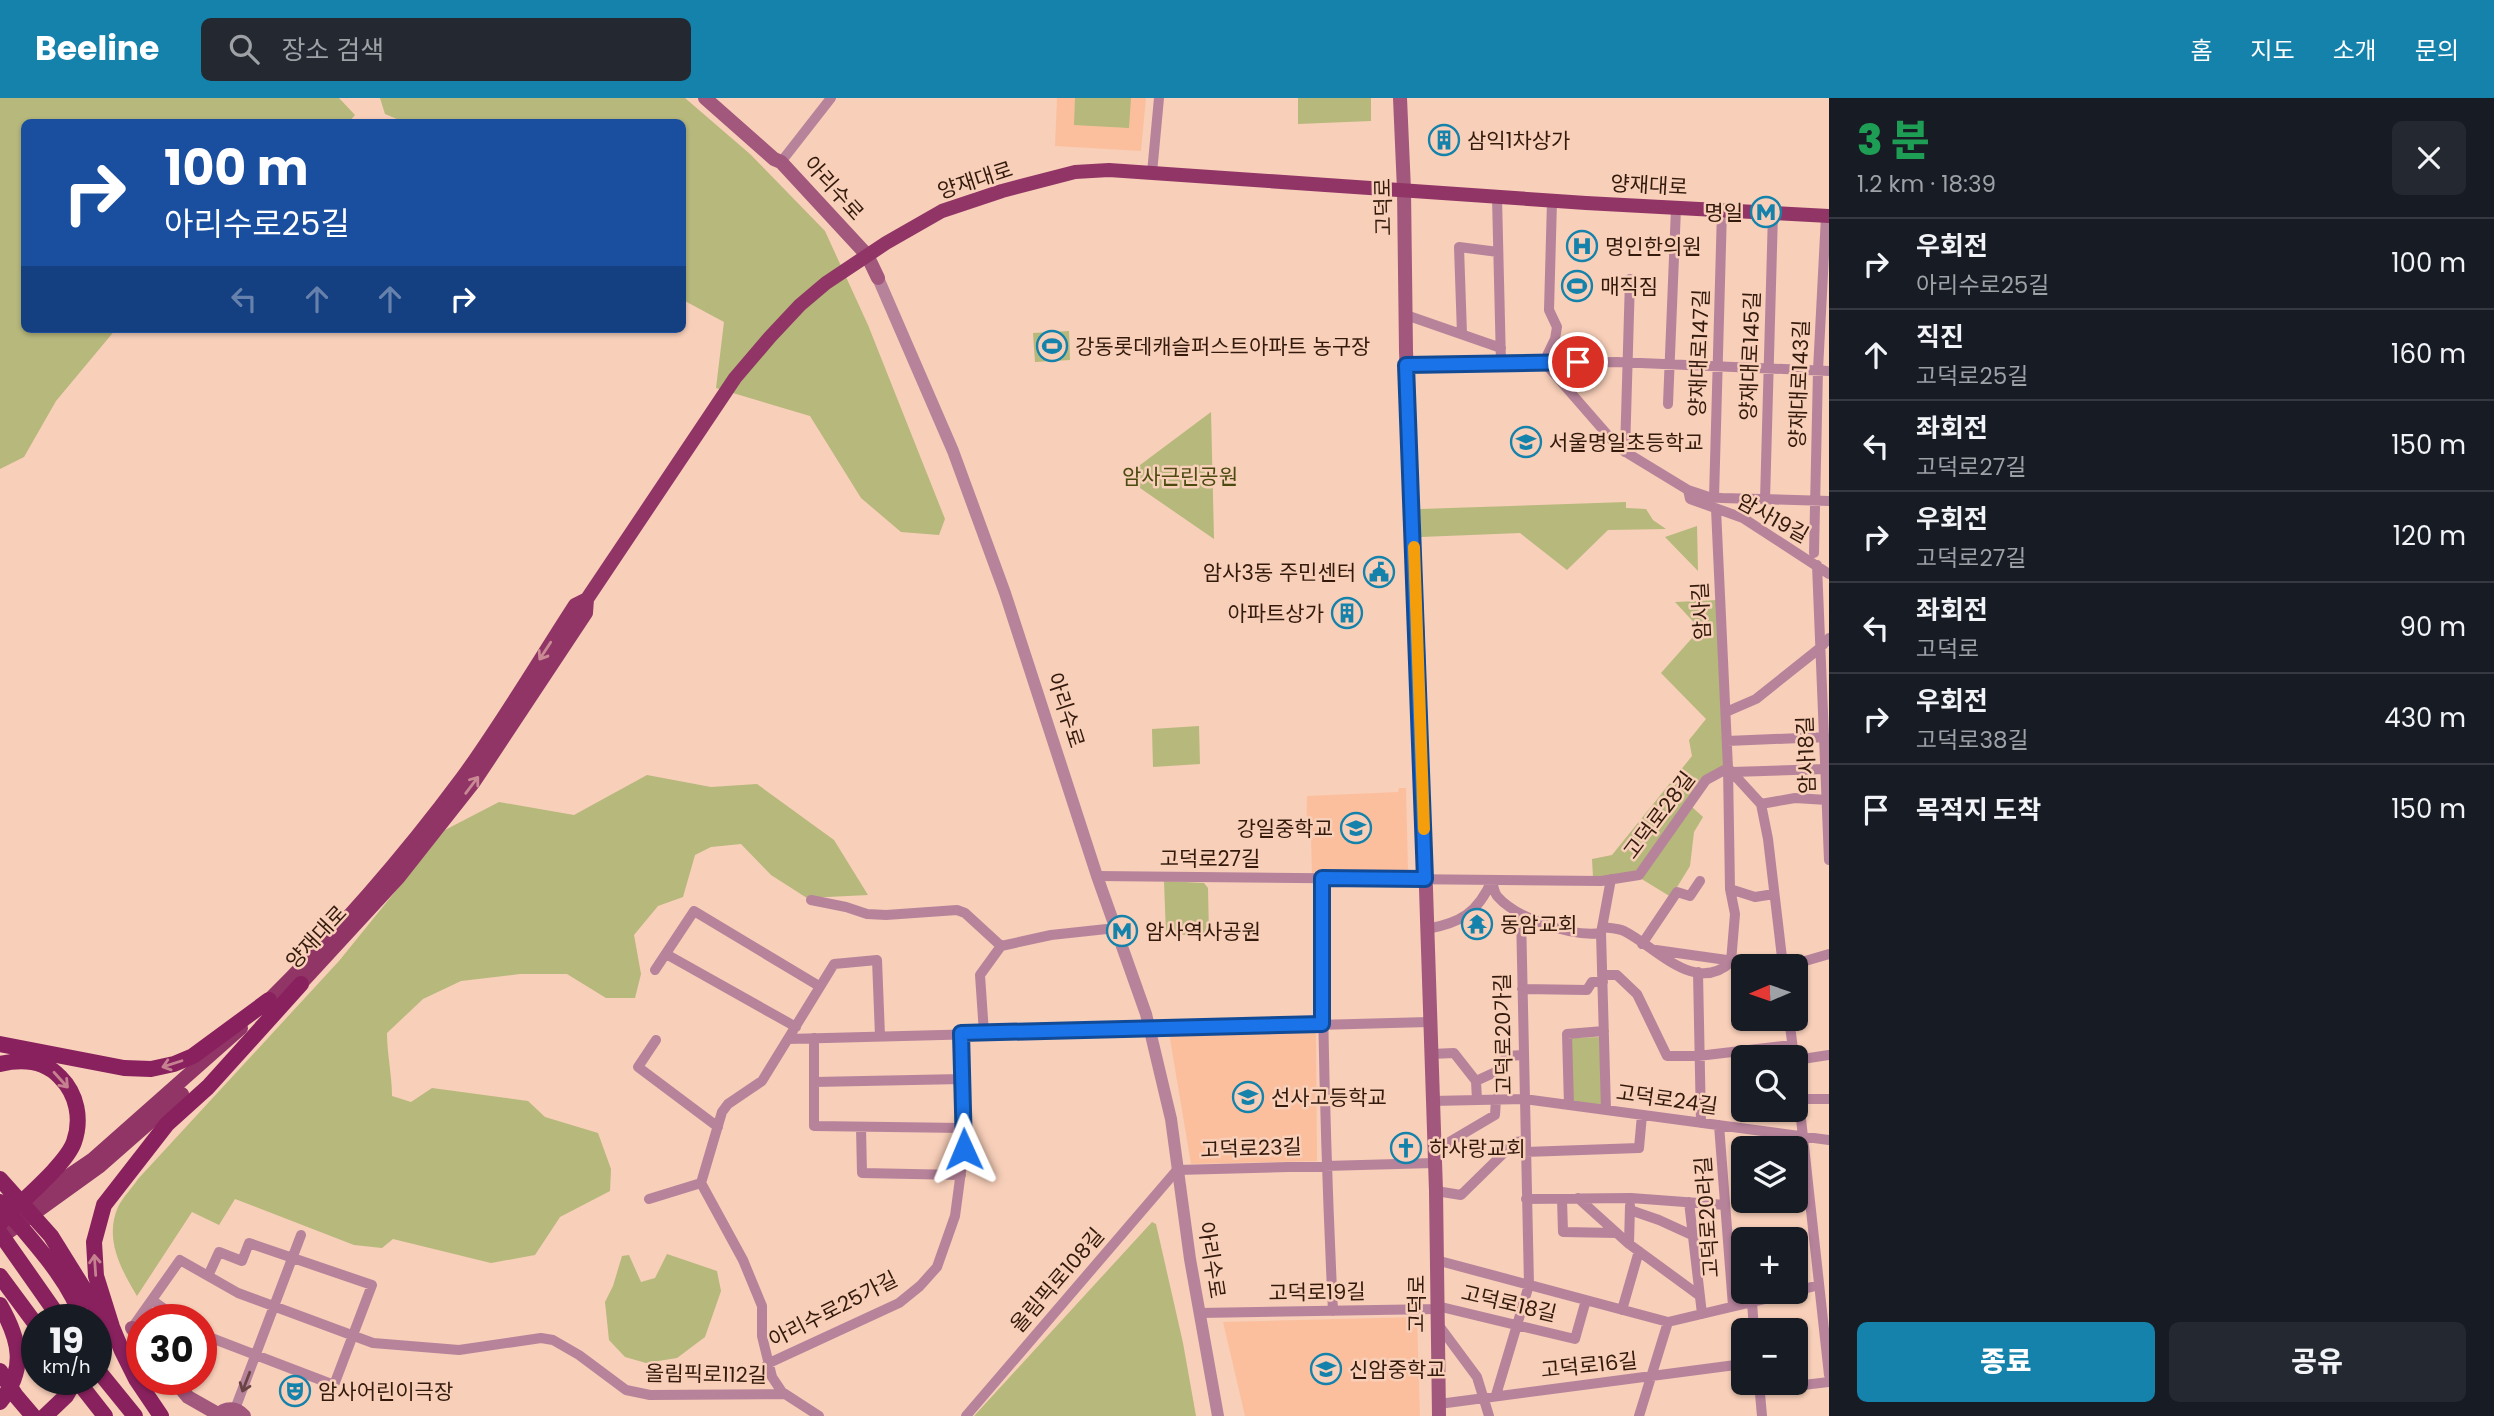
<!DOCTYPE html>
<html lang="ko">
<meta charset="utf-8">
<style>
body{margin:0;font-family:Poppins,"Noto Sans KR",sans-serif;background:#242831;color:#f1f3f6;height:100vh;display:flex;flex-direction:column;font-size:26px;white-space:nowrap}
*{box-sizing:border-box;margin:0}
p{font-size:23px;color:#9ea1a6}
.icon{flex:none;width:38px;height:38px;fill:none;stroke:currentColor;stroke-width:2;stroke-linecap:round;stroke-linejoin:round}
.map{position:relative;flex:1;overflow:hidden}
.side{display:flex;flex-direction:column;background:#171b24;width:665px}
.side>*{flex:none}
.banner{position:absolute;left:21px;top:21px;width:665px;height:214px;border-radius:10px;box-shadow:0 2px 5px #0004;background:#1a4fa0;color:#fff;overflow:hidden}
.needle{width:46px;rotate:268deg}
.buttons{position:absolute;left:1731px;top:856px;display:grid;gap:14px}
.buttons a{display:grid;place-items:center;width:77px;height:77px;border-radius:10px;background:#171b24;box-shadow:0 2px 5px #0004;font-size:35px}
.speed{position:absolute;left:21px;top:1206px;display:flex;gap:14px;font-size:35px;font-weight:700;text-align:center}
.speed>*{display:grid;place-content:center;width:91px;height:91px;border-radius:50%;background:#171b24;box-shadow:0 2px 5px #0004;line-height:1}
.speed small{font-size:18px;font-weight:400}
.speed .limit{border:10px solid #d22;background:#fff;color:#111}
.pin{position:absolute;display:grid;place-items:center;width:60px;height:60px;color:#fff;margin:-30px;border:4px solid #fff;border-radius:50%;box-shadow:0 2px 7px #0007}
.me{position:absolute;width:77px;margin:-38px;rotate:359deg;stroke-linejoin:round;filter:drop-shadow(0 0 5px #0008)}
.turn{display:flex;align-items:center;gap:24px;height:147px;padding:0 28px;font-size:32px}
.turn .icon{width:91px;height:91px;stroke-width:2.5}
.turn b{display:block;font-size:49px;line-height:60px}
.lanes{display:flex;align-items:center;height:66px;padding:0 28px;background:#0003;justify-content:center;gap:35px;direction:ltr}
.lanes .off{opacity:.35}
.round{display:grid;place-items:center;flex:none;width:74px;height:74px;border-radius:10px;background:#242831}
.summary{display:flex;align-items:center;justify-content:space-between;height:119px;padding:0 28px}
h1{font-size:42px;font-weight:800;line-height:52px;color:#1e9e55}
.action{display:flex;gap:14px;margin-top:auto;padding:14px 28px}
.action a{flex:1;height:80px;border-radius:10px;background:#1482aa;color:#fff;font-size:28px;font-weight:800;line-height:80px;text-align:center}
.action a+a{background:#242831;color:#f1f3f6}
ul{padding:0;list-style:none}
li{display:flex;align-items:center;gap:21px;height:91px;padding:0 28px;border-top:2px solid #363941}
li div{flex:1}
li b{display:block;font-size:26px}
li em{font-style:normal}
header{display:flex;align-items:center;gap:42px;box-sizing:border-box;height:98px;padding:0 35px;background:#1482aa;color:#fff}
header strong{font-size:33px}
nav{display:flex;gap:38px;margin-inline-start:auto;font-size:24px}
.search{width:490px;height:63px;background:#242831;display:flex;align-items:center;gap:18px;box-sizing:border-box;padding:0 24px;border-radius:10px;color:#9ea1a6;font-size:26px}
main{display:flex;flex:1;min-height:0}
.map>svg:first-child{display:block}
</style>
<header>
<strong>Beeline</strong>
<div class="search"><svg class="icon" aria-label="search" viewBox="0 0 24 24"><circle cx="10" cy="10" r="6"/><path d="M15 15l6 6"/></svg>장소 검색</div>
<nav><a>홈</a><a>지도</a><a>소개</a><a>문의</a></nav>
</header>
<main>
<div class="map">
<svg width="1829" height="1318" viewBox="0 0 1829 1318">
<rect width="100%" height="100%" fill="#f8cfb9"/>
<path fill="#fbbf9e" d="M1057 0H1146L1141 53 1055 48Z
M1399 690H1406L1408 774 1403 777 1312 776 1311 741 1306 740 1307 698 1398 694Z
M1316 933 1317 1063 1191 1066 1169 935Z
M1417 1219 1420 1318H1245L1223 1224Z"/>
<path fill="#b6b87c" d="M0 0H339L355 17 349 24H24V231H116L56 303 24 359 0 371Z
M380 0H685L750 56 825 133 868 227 945 421 939 437 901 434 861 400 810 318 716 290 724 224 683 202 682 24H404L385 16Z
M1075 0H1131L1129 30 1074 27Z
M1298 0H1371V23L1298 26Z
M1069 233 1070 262 1035 264 1033 235Z
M1211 314 1214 441 1124 379Z
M1626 404V410L1646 411 1653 422 1666 431 1608 432 1567 472 1520 435 1421 439 1420 411Z
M1697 428 1698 473 1665 439Z
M1719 502 1728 670 1706 682 1639 777 1593 779 1592 761 1612 757 1692 658 1689 642 1706 621 1661 575 1700 531 1675 504Z
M1199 628 1200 666 1153 669 1152 631Z
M647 677 711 689 757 686 834 742 868 797 807 800 771 777 741 746 711 749 695 757 683 799 658 808 634 837 641 876 635 900H606L567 876H520L461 883 423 901 387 935C387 956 392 977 392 998L411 1004 432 990 528 1003 545 1019 598 1035 611 1071 610 1093 560 1119 535 1157 491 1165 393 1141 382 1150 354 1147 235 1101 219 1127 192 1114 137 1198C121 1171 104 1141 118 1109 123 1099 132 1090 138 1081L339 863 445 732 499 704 574 717Z
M1691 708 1703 719 1694 734 1690 768 1671 799 1640 780Z
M1164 783 1204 785 1208 790 1209 838 1166 836Z
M1601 939 1603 1009 1572 1004 1571 940Z
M1152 1124 1156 1126 1183 1245 1196 1318H974Z
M667 1156 717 1173 721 1193 705 1239 677 1260 646 1265 625 1259 609 1242 605 1204 613 1188 622 1158 629 1157 641 1184 655 1180Z"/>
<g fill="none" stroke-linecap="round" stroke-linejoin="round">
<path stroke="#b7839b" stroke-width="10" d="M781 64 831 0
M1152 75 1159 0
M1497 99 1501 265
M1552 103 1549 212 1557 229 1555 241 1544 264 1619 350 1688 392 1709 399 1722 400 1829 403
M1406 217 1501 250
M1462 236 1459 149 1498 154
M1406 267 1617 264 1829 273
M1668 306 1676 110
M1625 354 1630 181
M1688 392 1690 401 1743 420 1829 476
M1714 400 1722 112
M1765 402 1773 115
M1814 455 1818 272 1826 118
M1817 467 1829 762
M1726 614 1756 601 1820 550 1829 540
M1727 643 1825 639
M1728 670 1761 706 1768 741 1783 868
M1732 674 1826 671
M1761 706 1795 700 1827 702
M1097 778 1601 783 1639 777 1706 682 1728 670
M1322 780C1322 924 1326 1068 1333 1213
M1492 782C1493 787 1494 794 1497 798 1517 821 1572 839 1601 835
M1730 791 1755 799 1774 796
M811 802 846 809 867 816 886 817 957 812 965 815 1001 848 1051 837 1116 830
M1602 829C1609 830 1618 830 1624 833 1656 849 1695 897 1731 864L1735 816 1730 791 1728 670 1716 411
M1427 831C1460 825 1478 815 1492 782
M1642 846 1677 794 1690 798 1700 783
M1656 852 1769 868
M666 856 796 929
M1788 868 1829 856
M655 872 694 813 819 888
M1698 874 1701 1025
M1602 877H1617L1637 896 1667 958H1698L1792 947
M1522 891 1587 892 1592 884H1603
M1789 920 1794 959
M984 935 980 877 1001 848
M814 940V1028L963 1030
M788 941 1429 924
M656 942 638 969 718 1029
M1431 956 1454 955 1476 983 1477 1002
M1796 962 1829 957
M1796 975 1829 1277
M1476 983 1502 971 1506 958 1523 957
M814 984 962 981
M1798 1001H1829
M1432 1003 1524 1001 1829 1042
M1569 1007 1567 936 1604 933
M1606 1012 1601 835 1611 781
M1719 1027 1733 1208
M861 1029 862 1075 961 1077
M1434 1053 1495 1017 1496 1001
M1525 1054 1639 1050 1642 1017
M701 1085 743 1162 762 1208V1238L772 1279 782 1294 819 1318
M1436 1093 1461 1097 1515 1044 1525 1043
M1578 1100 1629 1146 1700 1198
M649 1101 701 1085 722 1014 728 1006 762 983 834 866 877 862 880 938
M1526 1101 1631 1100 1725 1107
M1562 1101 1563 1134 1617 1135
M1689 1104 1702 1216
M1630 1112 1659 1122 1694 1138
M1629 1146 1630 1108
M1436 1162 1668 1224 1794 1194
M1796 1193 1819 1187
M152 1202 180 1222
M1752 1204 1754 1232
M1437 1208 1575 1241 1586 1202
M1622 1212 1639 1153
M1199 1215 1437 1211
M1437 1225 1477 1279 1489 1318
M132 1230 180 1162 238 1195 373 1245 459 1252 541 1240 553 1242 579 1257 626 1292 650 1297 784 1296
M201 1236 334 1287 372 1187 249 1145 242 1163 219 1154 208 1178
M767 1266 899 1205 920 1188 937 1169 955 1118 964 1051 962 935
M1759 1284 1762 1318
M1760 1292 1829 1284
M1496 1297 1529 1187 1521 816
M1439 1306 1743 1266
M235 1311 301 1137
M966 1318 1177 1072 1434 1065
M1639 1318 1668 1224"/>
<path stroke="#b7839b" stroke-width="12" d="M878 180 953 353 1005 495 1097 778 1146 916 1171 1021 1190 1161 1218 1318"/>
<path stroke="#a2577d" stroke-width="14" d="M705 0 774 61 781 64 867 157 878 180
M1400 0 1404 92 1406 253 1418 549 1436 1093 1439 1318
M132 1230 142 1242
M173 1281 188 1299 218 1316
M217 1318C225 1309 236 1309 244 1318"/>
<path stroke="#913567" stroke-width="14" d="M295 892 399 779 474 684 586 515 587 501
M263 908C335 837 402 761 462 680 502 625 538 564 575 507L587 501 735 280 770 239 800 207 826 185 886 145 942 113 1002 93 1075 74 1109 72 1586 105 1829 118
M27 1106 93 1061 241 930
M0 1140 100 1068 182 996"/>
<path stroke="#89215e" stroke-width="16" d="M0 946 124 970 151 971 174 966 193 958 269 902
M0 966C21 961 44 962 60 979 77 996 82 1021 74 1044 66 1067 19 1105 1 1124
M0 1081 51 1138 102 1220
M0 1104C27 1138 70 1180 82 1222
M0 1135 61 1222
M0 1178 37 1228
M0 1207C20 1242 27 1271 0 1304
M96 1270 135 1318
M0 1273 16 1298 33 1318
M76 1281 105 1318
M45 1318 66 1298 76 1281
M161 1318 136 1281 122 1253 112 1229 96 1178 94 1144 104 1107 167 1026 208 989 301 886"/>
</g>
<defs><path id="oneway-shaft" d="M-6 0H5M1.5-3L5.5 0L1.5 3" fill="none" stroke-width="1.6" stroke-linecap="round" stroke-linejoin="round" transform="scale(1.75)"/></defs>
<g stroke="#ca8a94">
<use href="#oneway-shaft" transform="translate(545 553) rotate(123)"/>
<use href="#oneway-shaft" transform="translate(472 687) rotate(-53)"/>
</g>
<g stroke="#c68190">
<use href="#oneway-shaft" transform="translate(172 966) rotate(162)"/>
<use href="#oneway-shaft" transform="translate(61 982) rotate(48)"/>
<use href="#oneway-shaft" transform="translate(95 1167) rotate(-94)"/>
</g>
<use stroke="#684445" href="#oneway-shaft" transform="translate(246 1284) rotate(111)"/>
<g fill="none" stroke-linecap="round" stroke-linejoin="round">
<g stroke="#114b97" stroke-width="18">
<path id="route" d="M964 1051 961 935 1322 926V780L1425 781 1406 267 1578 264"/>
</g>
<use href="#route" stroke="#1a73e8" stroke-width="12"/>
<path stroke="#f59e0b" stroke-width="12" d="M1414 449 1424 731"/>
</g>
<defs>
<g id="building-ring" transform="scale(1.575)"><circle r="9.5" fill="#f8cfb9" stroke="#1482aa" stroke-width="1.5"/><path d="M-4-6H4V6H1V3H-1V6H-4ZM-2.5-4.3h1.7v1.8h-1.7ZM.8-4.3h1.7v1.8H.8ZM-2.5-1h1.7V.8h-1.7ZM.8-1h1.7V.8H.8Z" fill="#1482aa"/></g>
<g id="metro-ring" transform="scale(1.575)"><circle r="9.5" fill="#f8cfb9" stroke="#1482aa" stroke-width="1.5"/><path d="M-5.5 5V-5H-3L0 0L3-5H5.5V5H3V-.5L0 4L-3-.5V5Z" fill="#1482aa"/></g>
<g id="hospital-ring" transform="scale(1.575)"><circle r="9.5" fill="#f8cfb9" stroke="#1482aa" stroke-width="1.5"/><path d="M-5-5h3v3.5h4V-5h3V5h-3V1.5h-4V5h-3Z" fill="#1482aa"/></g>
<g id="stadium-ring" transform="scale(1.575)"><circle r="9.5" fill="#f8cfb9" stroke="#1482aa" stroke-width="1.5"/><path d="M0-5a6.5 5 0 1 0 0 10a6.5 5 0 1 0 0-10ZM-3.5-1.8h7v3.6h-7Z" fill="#1482aa"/></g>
<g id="school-ring" transform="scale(1.575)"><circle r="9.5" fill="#f8cfb9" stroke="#1482aa" stroke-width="1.5"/><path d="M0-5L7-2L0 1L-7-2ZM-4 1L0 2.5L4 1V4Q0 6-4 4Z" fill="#1482aa"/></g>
<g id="civic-ring" transform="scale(1.575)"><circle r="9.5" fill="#f8cfb9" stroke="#1482aa" stroke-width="1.5"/><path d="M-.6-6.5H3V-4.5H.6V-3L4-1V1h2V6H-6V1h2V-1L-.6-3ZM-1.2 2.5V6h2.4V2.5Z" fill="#1482aa"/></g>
<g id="temple-ring" transform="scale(1.575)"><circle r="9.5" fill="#f8cfb9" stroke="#1482aa" stroke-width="1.5"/><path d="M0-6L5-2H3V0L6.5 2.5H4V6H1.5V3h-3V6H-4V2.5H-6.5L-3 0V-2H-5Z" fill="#1482aa"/></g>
<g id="church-ring" transform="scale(1.575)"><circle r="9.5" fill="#f8cfb9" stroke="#1482aa" stroke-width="1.5"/><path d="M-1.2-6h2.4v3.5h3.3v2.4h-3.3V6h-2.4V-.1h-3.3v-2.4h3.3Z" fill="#1482aa"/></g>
<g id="theatre-ring" transform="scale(1.575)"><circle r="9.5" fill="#f8cfb9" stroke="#1482aa" stroke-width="1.5"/><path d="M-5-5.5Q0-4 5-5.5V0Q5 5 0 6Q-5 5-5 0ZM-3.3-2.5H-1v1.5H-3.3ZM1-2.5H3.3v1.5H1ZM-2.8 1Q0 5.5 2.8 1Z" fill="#1482aa"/></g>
</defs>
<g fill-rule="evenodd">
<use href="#building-ring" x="1444" y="42"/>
<use href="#metro-ring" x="1766" y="114"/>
<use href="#hospital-ring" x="1582" y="148"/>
<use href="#stadium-ring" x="1577" y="188"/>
<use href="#stadium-ring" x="1052" y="248"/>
<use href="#school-ring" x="1526" y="344"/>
<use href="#civic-ring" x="1379" y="474"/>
<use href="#building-ring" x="1347" y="515"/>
<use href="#school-ring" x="1356" y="730"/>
<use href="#temple-ring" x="1477" y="826"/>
<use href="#metro-ring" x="1122" y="833"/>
<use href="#school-ring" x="1248" y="999"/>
<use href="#church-ring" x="1406" y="1050"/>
<use href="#school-ring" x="1326" y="1271"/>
<use href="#theatre-ring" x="295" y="1293"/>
</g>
<g text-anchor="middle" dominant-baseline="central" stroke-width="5" stroke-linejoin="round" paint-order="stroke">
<g font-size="21" fill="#331a0c" stroke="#f8cfb9" text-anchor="start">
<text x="1467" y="42">삼익1차상가</text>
<text x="1743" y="114" text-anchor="end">명일</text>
<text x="1605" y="148">명인한의원</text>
<text x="1600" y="188">매직짐</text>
<text x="1075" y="248">강동롯데캐슬퍼스트아파트 농구장</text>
<text x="1549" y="344">서울명일초등학교</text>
<text x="1356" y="474" text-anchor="end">암사3동 주민센터</text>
<text x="1324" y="515" text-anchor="end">아파트상가</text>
<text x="1333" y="730" text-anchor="end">강일중학교</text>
<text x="1500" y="826">동암교회</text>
<text x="1145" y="833">암사역사공원</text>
<text x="1271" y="999">선사고등학교</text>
<text x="1429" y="1050">하사랑교회</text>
<text x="1349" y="1271">신암중학교</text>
<text x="318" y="1293">암사어린이극장</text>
</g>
<g font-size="21" fill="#331a0c" stroke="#f8cfb9">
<text transform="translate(975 82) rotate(-18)">양재대로</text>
<text transform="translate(1649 87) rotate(3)">양재대로</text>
<text transform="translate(834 90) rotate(48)">아리수로</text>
<text transform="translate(1383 109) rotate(-91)">고덕로</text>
<text transform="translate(1699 255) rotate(-88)">양재대로147길</text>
<text transform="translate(1750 258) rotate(-88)">양재대로145길</text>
<text transform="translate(1799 286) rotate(-88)">양재대로143길</text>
<text transform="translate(1773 420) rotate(29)">암사19길</text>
<text transform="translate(1701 513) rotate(-93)">암사길</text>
<text transform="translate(1066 612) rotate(72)">아리수로</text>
<text transform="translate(1806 657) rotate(-92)">암사18길</text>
<text transform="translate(1659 717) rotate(-53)">고덕로28길</text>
<text x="1210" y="760">고덕로27길</text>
<text transform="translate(316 839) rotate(-47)">양재대로</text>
<text transform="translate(1503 936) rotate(-91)">고덕로20가길</text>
<text transform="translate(1667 1001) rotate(8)">고덕로24길</text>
<text transform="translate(1251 1050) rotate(-2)">고덕로23길</text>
<text transform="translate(1707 1119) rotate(-94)">고덕로20라길</text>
<text transform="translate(1212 1162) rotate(81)">아리수로</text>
<text transform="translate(1057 1182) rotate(-49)">올림픽로108길</text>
<text transform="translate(1317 1194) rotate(-1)">고덕로19길</text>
<text transform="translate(1509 1205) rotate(13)">고덕로18길</text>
<text transform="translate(1416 1206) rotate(-90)">고덕로</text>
<text transform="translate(833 1211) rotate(-27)">아리수로25가길</text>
<text transform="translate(1589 1267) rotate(-6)">고덕로16길</text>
<text transform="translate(706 1276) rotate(1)">올림픽로112길</text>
</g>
<g font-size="21" fill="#4b4b10" stroke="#f8cfb9">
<text x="1180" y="378">암사근린공원</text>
</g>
</g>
</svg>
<div class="buttons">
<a><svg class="needle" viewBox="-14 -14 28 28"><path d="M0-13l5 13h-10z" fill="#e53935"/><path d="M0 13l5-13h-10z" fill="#9ea1a6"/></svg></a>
<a><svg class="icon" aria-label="search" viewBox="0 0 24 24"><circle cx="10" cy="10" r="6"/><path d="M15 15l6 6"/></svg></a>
<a><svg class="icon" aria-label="layers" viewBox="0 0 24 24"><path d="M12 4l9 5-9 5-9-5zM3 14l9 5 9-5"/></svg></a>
<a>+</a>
<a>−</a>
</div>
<div class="speed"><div>19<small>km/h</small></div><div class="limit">30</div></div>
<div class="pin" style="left:1578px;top:264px;background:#d93025"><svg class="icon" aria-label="arrive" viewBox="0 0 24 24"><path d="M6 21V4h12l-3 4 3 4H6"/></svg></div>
<svg class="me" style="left:964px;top:1051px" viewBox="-20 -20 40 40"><path d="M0-17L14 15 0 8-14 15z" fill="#1a73e8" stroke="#fff" stroke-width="4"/></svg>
<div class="banner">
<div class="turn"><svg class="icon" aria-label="right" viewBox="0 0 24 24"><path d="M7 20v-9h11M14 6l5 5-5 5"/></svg><div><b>100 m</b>아리수로25길</div></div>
<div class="lanes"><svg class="icon off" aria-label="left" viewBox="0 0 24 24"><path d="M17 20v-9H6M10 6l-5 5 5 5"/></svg><svg class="icon off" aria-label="ahead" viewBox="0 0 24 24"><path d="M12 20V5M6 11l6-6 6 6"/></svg><svg class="icon off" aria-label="ahead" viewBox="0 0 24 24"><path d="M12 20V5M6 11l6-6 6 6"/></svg><svg class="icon" aria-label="right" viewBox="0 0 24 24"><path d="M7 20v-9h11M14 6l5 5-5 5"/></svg></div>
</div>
</div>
<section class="side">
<div class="summary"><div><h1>3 분</h1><p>1.2 km · 18:39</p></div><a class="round"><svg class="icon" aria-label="close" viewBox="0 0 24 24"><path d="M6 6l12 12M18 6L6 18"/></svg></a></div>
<ul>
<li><svg class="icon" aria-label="right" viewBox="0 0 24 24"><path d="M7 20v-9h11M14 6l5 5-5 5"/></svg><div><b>우회전</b><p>아리수로25길</p></div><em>100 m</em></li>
<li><svg class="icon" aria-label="ahead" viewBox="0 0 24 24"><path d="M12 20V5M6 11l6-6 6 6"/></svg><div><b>직진</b><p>고덕로25길</p></div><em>160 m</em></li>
<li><svg class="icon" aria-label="left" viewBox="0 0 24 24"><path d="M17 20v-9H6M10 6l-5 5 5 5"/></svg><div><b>좌회전</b><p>고덕로27길</p></div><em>150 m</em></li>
<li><svg class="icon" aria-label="right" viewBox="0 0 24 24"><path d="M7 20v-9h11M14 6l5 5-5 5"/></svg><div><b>우회전</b><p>고덕로27길</p></div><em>120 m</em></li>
<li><svg class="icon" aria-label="left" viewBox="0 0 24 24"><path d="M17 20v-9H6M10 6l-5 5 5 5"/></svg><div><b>좌회전</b><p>고덕로</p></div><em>90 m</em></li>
<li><svg class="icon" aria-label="right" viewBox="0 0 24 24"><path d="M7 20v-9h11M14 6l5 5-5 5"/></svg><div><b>우회전</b><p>고덕로38길</p></div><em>430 m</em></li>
<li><svg class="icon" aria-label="arrive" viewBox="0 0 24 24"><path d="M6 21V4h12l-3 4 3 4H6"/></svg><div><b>목적지 도착</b></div><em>150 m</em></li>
</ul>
<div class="action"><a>종료</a><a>공유</a></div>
</section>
</main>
